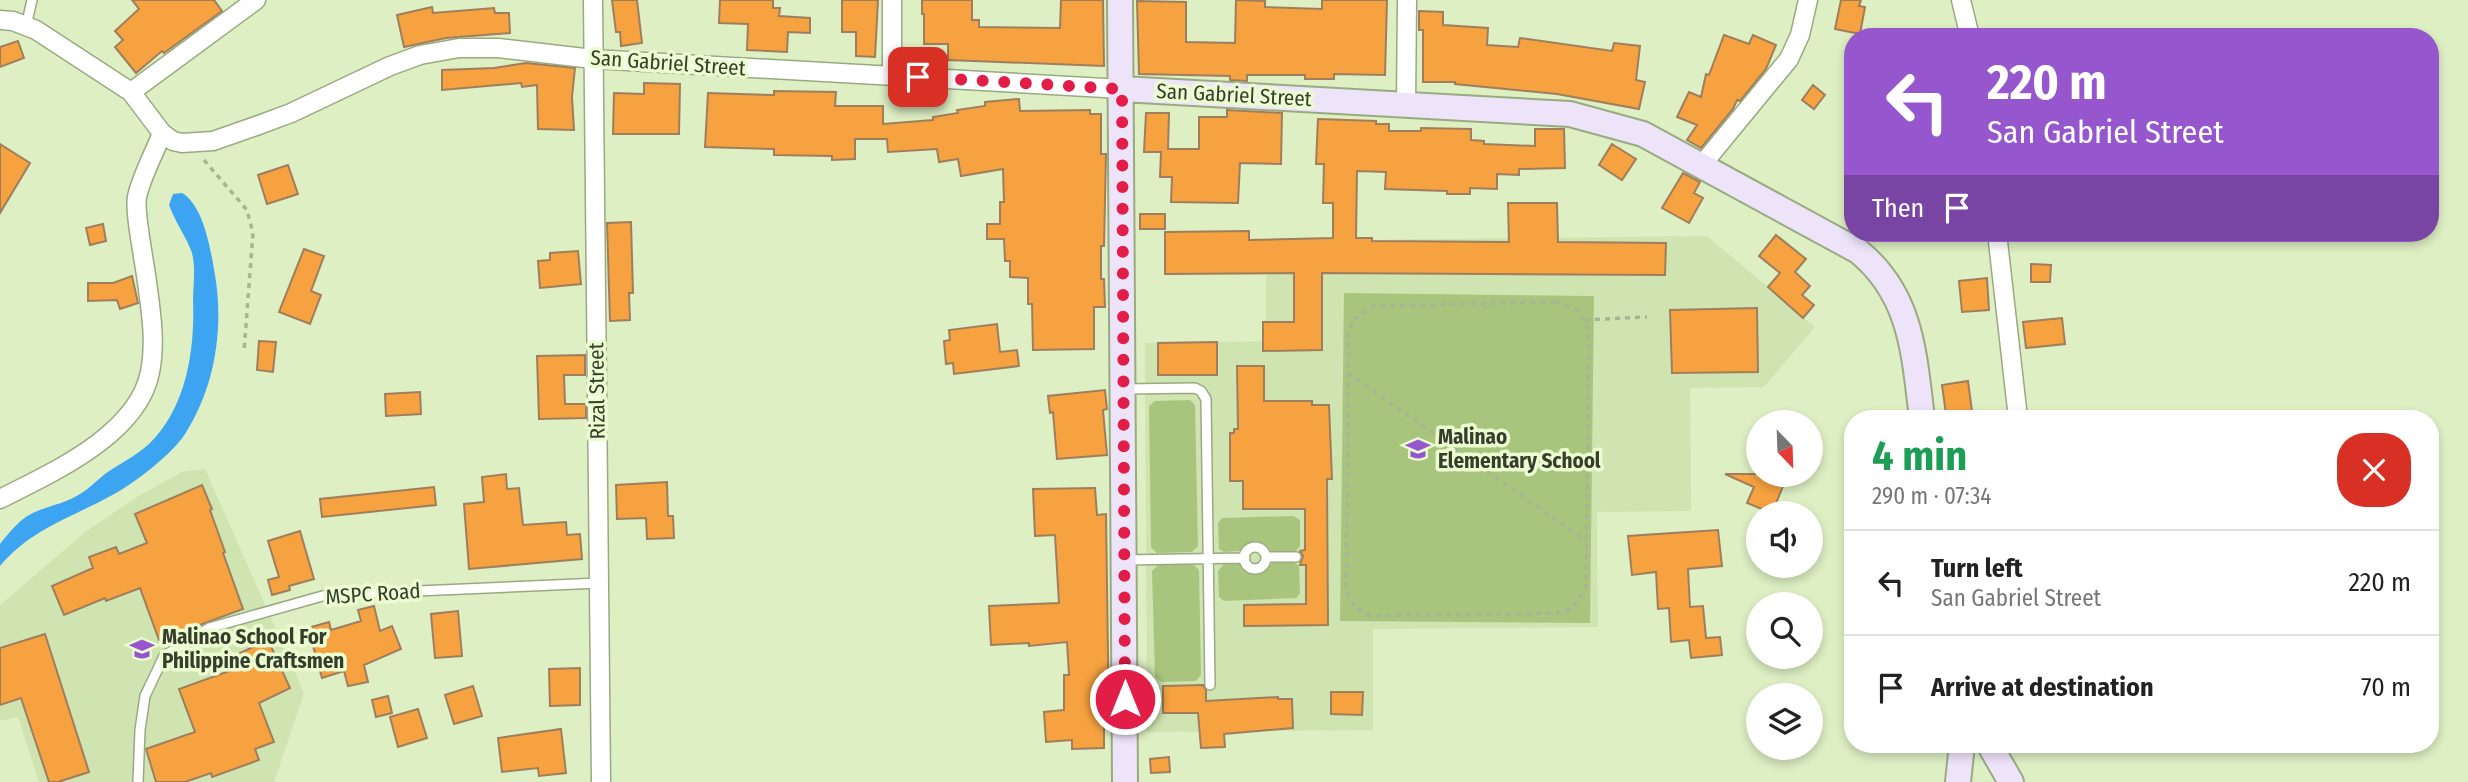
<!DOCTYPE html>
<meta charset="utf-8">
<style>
body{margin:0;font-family:"Fira Sans Condensed",sans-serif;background:#f6f6f6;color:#222;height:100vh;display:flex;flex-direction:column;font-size:26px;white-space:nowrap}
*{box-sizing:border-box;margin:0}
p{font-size:23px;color:#767676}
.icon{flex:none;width:38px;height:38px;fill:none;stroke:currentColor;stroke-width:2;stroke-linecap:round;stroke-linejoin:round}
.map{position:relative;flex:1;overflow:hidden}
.drawer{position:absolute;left:1844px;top:410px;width:595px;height:343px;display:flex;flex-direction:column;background:#fff;border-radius:28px;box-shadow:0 4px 10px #0003}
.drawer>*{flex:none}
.guide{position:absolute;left:1844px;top:28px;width:595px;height:214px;border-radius:28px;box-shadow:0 4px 10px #0003;background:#9657ce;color:#fff;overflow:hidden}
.needle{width:46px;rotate:157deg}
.fabs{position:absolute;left:1746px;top:410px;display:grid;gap:14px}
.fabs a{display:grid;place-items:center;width:77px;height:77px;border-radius:50%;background:#fff;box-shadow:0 4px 10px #0003;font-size:35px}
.pin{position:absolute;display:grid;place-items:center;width:60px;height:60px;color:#fff;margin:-30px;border-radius:14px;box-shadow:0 4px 10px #0006}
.me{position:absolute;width:77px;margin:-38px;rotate:0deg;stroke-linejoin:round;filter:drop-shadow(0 0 5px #0008)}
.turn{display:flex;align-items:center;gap:24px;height:147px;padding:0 28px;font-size:32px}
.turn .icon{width:91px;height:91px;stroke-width:2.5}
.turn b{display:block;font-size:49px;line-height:60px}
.then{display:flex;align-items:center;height:66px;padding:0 28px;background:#0003;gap:14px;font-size:26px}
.round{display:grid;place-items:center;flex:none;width:74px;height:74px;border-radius:28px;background:#f6f6f6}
.overview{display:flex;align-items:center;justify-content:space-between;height:119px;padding:0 28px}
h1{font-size:42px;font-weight:700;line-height:52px;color:#1e9e55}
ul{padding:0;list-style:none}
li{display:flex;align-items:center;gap:21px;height:105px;padding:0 28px;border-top:2px solid #e0e0e0}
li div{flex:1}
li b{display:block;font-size:26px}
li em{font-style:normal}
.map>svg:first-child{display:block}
</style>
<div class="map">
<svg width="2468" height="782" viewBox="0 0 2468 782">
<rect width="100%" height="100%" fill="#ddefc3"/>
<path fill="#cfe4b1" d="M1707 236 1815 327 1764 387 1690 388 1691 511 1597 512 1598 627 1373 629V730L1147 732 1145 343 1266 341V241Z
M205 469 304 693 274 782H39L18 717 0 721V605L84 533 137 497 182 472Z"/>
<path fill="#a9c57d" d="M1344 293 1594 296 1590 623 1340 621Z
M1190 400 1195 405 1198 546 1192 552 1157 553 1151 547 1149 406 1155 401Z
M1293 516 1300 520V546L1296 551 1271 552C1263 536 1248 539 1239 551L1224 552 1219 549 1218 523 1222 518Z
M1272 563H1295L1299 566 1300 593 1296 598 1224 601 1219 597 1218 571 1224 564H1240C1249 578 1262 576 1272 563Z
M1158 565H1194L1199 570 1201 675 1196 681 1161 682 1155 677 1152 571Z"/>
<path fill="#3da4f2" d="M182 193C204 206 211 251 215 275 224 329 215 387 185 434 173 453 136 482 116 493 74 517 33 527 0 566V544C8 534 19 520 31 514 46 506 65 504 80 494 89 489 96 481 105 474 119 464 136 456 149 444 186 408 195 351 193 301 193 286 196 269 192 253 187 238 175 222 169 205L173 194Z"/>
<path fill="#f7a240" stroke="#9f7e5d" stroke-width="2" d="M132 0H214L222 11 164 53 162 51 136 73 115 47 123 40 115 31 139 9Z
M612 0H637L642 43 621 46 620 32H616Z
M720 0H773V8H780L779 16 810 18V33L788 32 787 52 747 50 748 24 719 23Z
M842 0H878L875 57 856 56V32H842Z
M922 0H972V20H979V27L1060 28 1061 0H1103L1104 66 948 60V44H924V14H922Z
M1236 0 1265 1V7L1322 9V0H1387L1385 75 1334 74V79H1305V75H1247V81L1230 80V76L1139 74 1137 1 1186 2V42L1235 43Z
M1841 0H1861L1859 6 1865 7 1860 34 1835 29Z
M432 7 433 13 494 8 495 13H509L510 33 446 38 404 47 397 15Z
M1419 11 1443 12V25L1488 28 1487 45 1518 47 1520 38 1612 51 1614 43 1640 46 1636 80 1645 82 1639 109 1557 94 1455 84V82H1423V30H1419Z
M1724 35 1749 44 1753 35 1776 45 1766 69 1740 101 1737 100 1733 109 1701 148 1687 140 1697 125 1677 117 1689 92 1701 97 1706 74 1709 75Z
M18 41 24 58 0 67V47Z
M526 63 575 68 572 97 574 130 538 129 537 85 522 87 521 83 442 90V70L494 68Z
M644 83 680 84 679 134H613L614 93 644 94Z
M1813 85 1825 95 1814 109 1802 100Z
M774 91 836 92 835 106H883V124L933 120V117L958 113 957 110 985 106V102L1019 99 1020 111 1090 110V114H1101V154H1106L1104 246H1101V279H1104L1105 307H1094V349L1033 350 1032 304H1028V278L1010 277V261H1005L1004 239H987V224H1000V202H1004L1003 169 961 176 958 159 939 162 937 149 888 152 887 139H855V159L832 160V156L774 155V149L705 147 708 93 774 95Z
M1227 110 1282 113 1281 164 1240 163 1238 203 1171 202 1172 177H1160L1161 152H1144L1146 113H1169L1168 149H1199V117H1227Z
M1318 119 1376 121V124H1389V131H1421V128L1471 129V140L1484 141V144L1535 146V129H1564L1565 168 1519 169V175L1497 174V189L1470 188V194H1447V191L1385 189 1386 172 1357 171 1356 238H1372V241L1509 242 1508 203H1557L1558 242 1666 243 1665 275 1322 273V350L1263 351V322H1294V273L1165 274V232L1249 231V240L1333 238V203H1323L1324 164H1316Z
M0 144 30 163 0 213Z
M1612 144 1636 159 1622 180 1599 165Z
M288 165 298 194 267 204 258 175Z
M1683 173 1700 182 1694 193 1703 198 1689 223 1662 208Z
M1140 214H1165V229H1140Z
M631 222 633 293H629L630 320 610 321 607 223Z
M103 224 106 241 90 245 86 228Z
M1776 235 1806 259 1795 272 1810 286 1802 295 1814 305 1803 318 1768 287 1780 273 1759 256Z
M304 249 324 256 311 291 321 295 310 324 279 312Z
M578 251 581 284 540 288 538 261 550 260V253Z
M2031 264 2051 265 2050 282H2031Z
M132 276 138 303 120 309 117 300 88 301V283H113Z
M1987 278 1989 310 1962 312 1959 281Z
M1757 308 1758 372 1672 373 1670 310Z
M2062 318 2065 344 2026 348 2023 322Z
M997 324 1000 352 1017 350 1019 366 954 374 953 363 946 364 944 341 950 340 949 330Z
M259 341 276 342 273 372 257 370Z
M1217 342V375H1158V343Z
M585 355V375H564L565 404H586V418L539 419 537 356Z
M1237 366H1264V401H1312V405H1329L1332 479H1327L1328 625 1244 626V605L1306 604V565H1300L1303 556 1300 551 1305 550V509H1243V481H1230V433H1234V429H1238Z
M1968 381 1972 411 1946 414 1942 385Z
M1105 390 1107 409 1103 410 1107 455 1057 459 1053 412 1050 413 1048 396Z
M420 392 421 414 386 416 385 394Z
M506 474 507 489 519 488 523 525 566 522 567 535 580 534 582 559 469 569 464 504 484 502 482 477Z
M1725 474H1788L1772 513 1747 503 1754 487Z
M667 482 668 516H673L674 538 647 539 646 518 617 519 616 485Z
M202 485 212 509 210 510 225 552 223 553 243 609 159 640 140 588 106 601 105 598 64 615 52 586 93 568 89 557 116 547 119 554 147 543 135 514Z
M434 487 436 505 322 517 320 499Z
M1095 488 1097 515 1106 514 1109 724 1104 725V748L1072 749V740L1046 742 1044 712 1064 710V675H1069L1067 642 1029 646V643L991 645 989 606 1059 603 1055 535 1035 536 1033 489Z
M1718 530 1722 566 1688 569 1690 607 1703 606 1706 638 1720 637 1722 655 1691 658 1689 640 1671 642 1669 608 1658 609 1656 572 1632 575 1628 536Z
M300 531 314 579 289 586 290 590 272 595 268 580 279 577 268 541Z
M374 606 380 631 392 626 401 649 364 665 368 682 348 686 344 671 322 678 308 628 329 622 331 630 361 621 358 610Z
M458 611 462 656 435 658 431 614Z
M45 634 89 772 58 782H49L21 698 0 705V648Z
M268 640 290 688 259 703 274 742 255 749 259 760 212 777 211 773 185 782H156L146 749 195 732 179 689 246 665 240 653Z
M580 668V705L550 706 549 669Z
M1203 685 1206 690V701L1278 697V699H1292L1293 728 1224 734 1225 747 1201 748 1198 713H1163V686Z
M473 686 482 716 454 724 445 695Z
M1331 692H1363L1362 715 1331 714Z
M388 696 392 713 376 717 372 700Z
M418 709 427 738 398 747 390 717Z
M561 729 566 773 539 776 538 768 502 772 498 738Z
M1169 757 1170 772 1151 773 1150 759Z"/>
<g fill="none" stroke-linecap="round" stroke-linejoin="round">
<g stroke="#99aa80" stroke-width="12">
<path id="lane" d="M26 26 32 0
M1125 389 1195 388 1201 391 1206 399 1210 685
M1244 558a11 11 0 1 1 22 0a11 11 0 1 1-22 0Z
M1266 557H1296
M1124 560 1245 558
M138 782 140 730 145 696 164 656 209 628 326 595 599 583"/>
</g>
<g stroke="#99aa80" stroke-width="21">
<path id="street" d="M593 0 601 782
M892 0V76
M1961 0 1970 37
M0 20 13 21 36 30 131 92 162 133 173 141 182 143 213 141 256 126 291 113 390 66 420 55 459 48H498L593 59 1122 89
M131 92 256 0
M1406 105 1407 0
M1701 166 1789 59 1800 35 1808 0
M1997 233 2018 418
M0 499C51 473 138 435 150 372 156 342 151 312 147 282 145 264 134 212 137 197 141 177 155 152 162 133"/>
</g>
<g stroke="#99aa80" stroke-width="28">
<path id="secondary" d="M1120 0 1125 782
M1122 89 1570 114 1643 134 1858 251C1912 295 1914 354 1922 418
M1989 744 2011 782
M1958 782 1962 744"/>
</g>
<path stroke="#a6b592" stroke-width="3.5" stroke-dasharray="5 5" stroke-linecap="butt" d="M204 160 247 210 253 233 244 351
M1556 302 1578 311 1589 331 1586 586C1581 599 1575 606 1563 613L1370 616C1358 610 1351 604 1346 591L1349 329 1354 319 1374 306Z
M1585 320 1647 317
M1348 373 1586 541"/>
<use href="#lane" stroke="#fff" stroke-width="9"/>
<use href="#street" stroke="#fff" stroke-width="18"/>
<use href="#secondary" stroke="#eee4fa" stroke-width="24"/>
</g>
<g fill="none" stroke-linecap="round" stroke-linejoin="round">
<path stroke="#e11d48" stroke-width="12" stroke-dasharray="0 21.6" d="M918 77 1122 89 1125 699"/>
</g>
<defs>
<g id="school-bare" transform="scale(1.89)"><path d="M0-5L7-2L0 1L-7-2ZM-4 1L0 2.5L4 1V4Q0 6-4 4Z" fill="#9657ce" stroke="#eafcd0" stroke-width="2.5" paint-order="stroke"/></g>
</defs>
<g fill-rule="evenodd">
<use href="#school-bare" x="1418" y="449"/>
<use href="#school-bare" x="142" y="649"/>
</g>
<g text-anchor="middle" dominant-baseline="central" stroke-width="7" stroke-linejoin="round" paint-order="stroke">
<g font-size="21" fill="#363d2c" stroke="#eafcd0">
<text transform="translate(668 63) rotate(4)">San Gabriel Street</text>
<text transform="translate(1234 95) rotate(3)">San Gabriel Street</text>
<text transform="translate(597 391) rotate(-91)">Rizal Street</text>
<text transform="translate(373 594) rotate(-4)">MSPC Road</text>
</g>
<g font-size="21" font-weight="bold" fill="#363d2c" stroke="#eafcd0" text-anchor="start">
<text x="1438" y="437">Malinao<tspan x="1438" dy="24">Elementary School</tspan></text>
<text x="162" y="637">Malinao School For<tspan x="162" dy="24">Philippine Craftsmen</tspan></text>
</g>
</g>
</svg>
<div class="fabs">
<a><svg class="needle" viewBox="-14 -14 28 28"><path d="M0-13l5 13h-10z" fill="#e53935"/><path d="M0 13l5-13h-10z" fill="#767676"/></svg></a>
<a><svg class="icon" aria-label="sound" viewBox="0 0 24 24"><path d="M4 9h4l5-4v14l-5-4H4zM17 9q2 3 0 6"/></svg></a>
<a><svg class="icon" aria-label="search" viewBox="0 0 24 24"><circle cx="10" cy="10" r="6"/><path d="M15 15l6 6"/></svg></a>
<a><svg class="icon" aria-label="layers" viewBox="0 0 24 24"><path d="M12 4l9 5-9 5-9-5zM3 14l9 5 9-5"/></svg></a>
</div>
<div class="pin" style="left:918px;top:77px;background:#d93025"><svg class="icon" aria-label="arrive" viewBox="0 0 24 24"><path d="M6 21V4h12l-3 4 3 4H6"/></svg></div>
<svg class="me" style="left:1125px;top:699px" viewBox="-20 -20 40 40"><circle r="17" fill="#e11d48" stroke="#fff" stroke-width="3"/><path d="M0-11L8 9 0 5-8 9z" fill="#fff"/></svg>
<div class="guide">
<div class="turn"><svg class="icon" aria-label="left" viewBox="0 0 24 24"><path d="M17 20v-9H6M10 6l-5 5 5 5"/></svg><div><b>220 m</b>San Gabriel Street</div></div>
<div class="then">Then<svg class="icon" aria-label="arrive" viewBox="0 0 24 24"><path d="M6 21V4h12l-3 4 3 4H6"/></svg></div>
</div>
<section class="drawer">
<div class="overview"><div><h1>4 min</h1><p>290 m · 07:34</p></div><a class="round" style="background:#d93025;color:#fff"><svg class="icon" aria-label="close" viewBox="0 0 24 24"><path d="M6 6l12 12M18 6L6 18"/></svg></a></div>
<ul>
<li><svg class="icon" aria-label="left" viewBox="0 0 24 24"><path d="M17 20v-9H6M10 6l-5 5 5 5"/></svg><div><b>Turn left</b><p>San Gabriel Street</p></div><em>220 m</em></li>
<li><svg class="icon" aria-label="arrive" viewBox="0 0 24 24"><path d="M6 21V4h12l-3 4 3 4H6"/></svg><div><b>Arrive at destination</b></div><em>70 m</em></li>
</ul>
</section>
</div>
